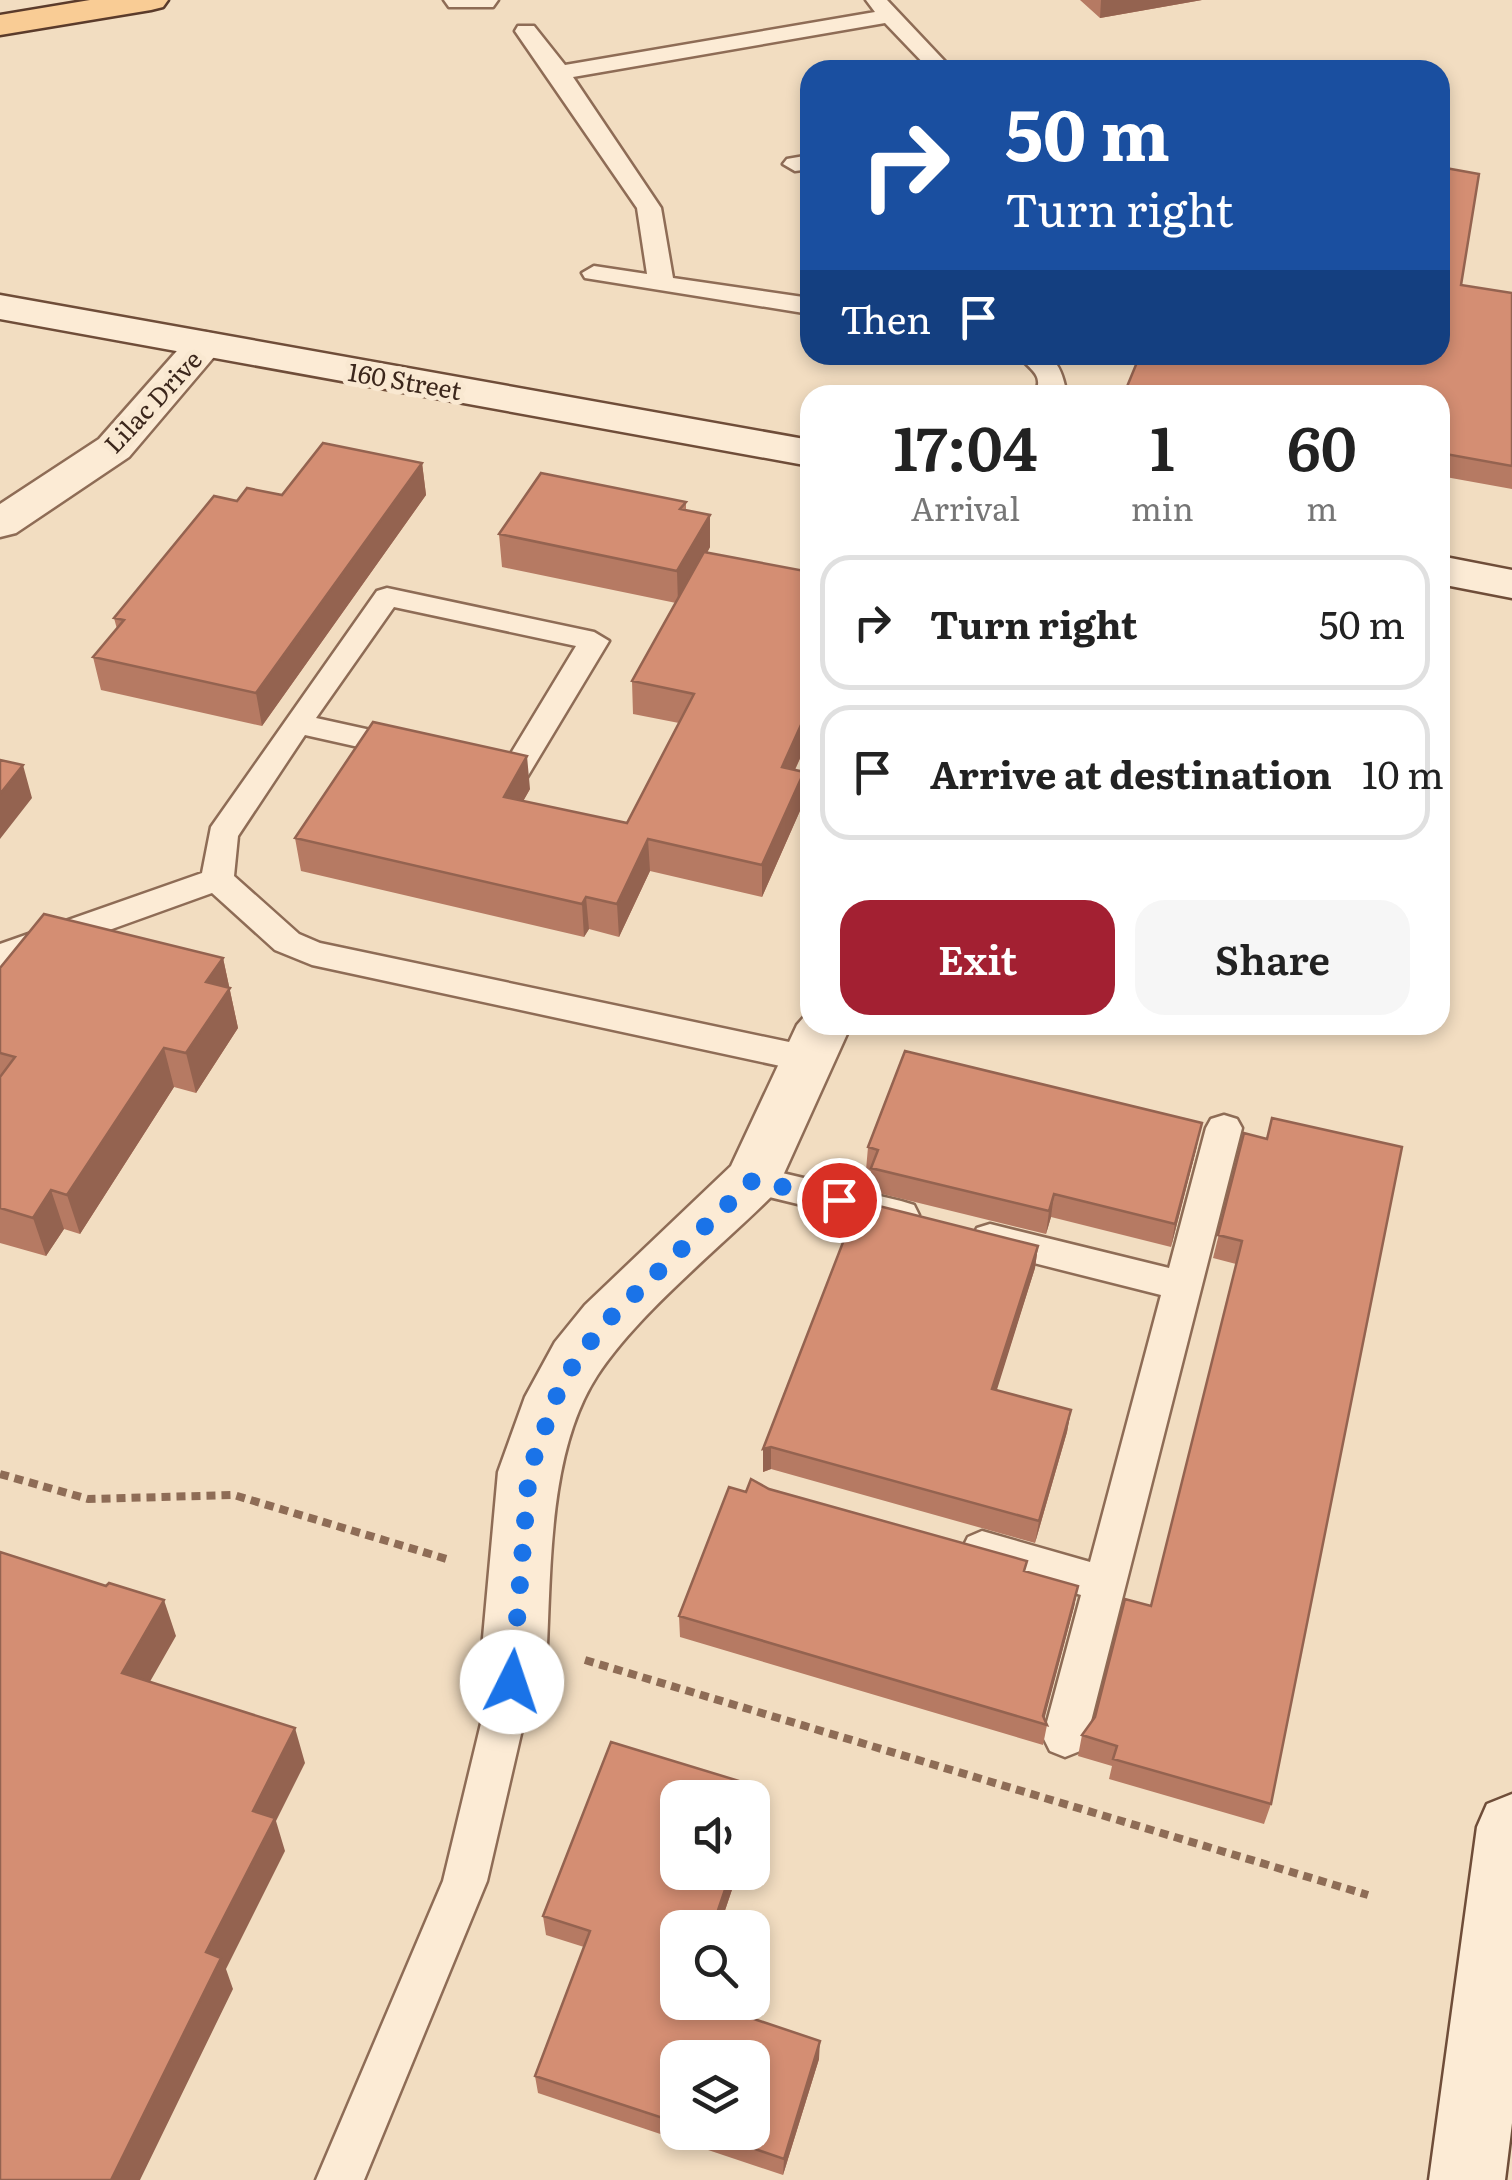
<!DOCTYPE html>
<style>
body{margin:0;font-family:Literata,serif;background:#f6f6f6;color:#222;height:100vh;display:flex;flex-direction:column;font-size:38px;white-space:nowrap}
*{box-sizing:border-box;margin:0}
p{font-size:32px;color:#767676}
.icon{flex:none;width:55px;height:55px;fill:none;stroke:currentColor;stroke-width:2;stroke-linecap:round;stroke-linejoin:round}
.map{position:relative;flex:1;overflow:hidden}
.drawer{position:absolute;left:800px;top:385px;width:650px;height:650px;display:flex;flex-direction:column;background:#fff;border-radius:30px;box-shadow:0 5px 15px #0003}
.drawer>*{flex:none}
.hud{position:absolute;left:800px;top:60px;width:650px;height:305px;border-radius:30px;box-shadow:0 5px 15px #0003;background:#1a4fa0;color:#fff;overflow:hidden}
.fabs{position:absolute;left:660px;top:1780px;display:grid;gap:20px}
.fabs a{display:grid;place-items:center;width:110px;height:110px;border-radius:20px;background:#fff;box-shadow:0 5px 15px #0003;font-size:50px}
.pin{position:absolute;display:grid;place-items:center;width:85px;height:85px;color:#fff;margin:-42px;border:5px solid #fff;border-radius:50%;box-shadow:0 2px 10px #0007}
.me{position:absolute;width:110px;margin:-55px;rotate:4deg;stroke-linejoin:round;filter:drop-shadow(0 0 8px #0008)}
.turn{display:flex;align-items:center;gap:35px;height:210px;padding:0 40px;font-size:45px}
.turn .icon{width:130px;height:130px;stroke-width:2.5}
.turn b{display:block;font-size:70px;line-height:85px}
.then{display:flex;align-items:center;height:95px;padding:0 40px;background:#0003;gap:20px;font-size:38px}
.eta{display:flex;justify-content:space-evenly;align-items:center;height:170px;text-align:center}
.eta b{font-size:60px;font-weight:600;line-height:70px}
.action{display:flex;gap:20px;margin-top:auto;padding:20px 40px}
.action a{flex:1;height:115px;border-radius:30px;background:#a32032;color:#fff;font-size:40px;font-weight:600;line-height:115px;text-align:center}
.action a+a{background:#f6f6f6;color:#222}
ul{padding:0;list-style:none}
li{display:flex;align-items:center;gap:30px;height:135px;margin:0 20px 15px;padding:0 20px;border:5px solid #e0e0e0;border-radius:30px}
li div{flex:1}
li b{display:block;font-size:38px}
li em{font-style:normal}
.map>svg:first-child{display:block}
</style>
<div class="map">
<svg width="1512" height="2180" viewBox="0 0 1512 2180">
<rect width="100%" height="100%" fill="#f2ddc1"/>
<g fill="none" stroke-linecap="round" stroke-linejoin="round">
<g stroke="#8e6c56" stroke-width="5">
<path id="service" d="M866 0H887L953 70H930L885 23 573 77 661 208 673 278 810 298V314L585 278 582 273 594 266 647 274 637 208 515 31 518 26H534L565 65 875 12Z
M810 155V169L795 171 783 164 787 159Z
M1018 355C1048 355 1058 355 1065 386L1061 395H1035C1045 373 1029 370 1018 355Z
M387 588 594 632 609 641 526 779 515 782 305 735 238 836 234 876 299 934 320 943 808 1046 820 1050 825 1059 820 1068 808 1072 312 965 275 950 212 893 23 961 12 980 0 984V944L202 873 211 827 377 591ZM394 607 576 646 507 760 316 718Z
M1224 1115 1237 1119 1242 1128 1087 1737 1080 1751 1065 1757 1050 1751 1043 1737 1081 1595 968 1561 962 1549 968 1537 982 1531 1090 1562 1161 1295 990 1252 977 1248 972 1238 977 1228 990 1224 1169 1268 1206 1128 1211 1119Z
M753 1166 901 1201 914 1205 919 1215 914 1225 901 1229 740 1190 735 1180 740 1170Z
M512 1663 527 1668 533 1682 487 1881 364 2180H316L443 1881 491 1682 497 1668Z"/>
</g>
<g stroke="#8e6c56" stroke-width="5">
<path id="minor" d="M444 0H498L493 7H449Z
M205 332 219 335 225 344 129 457 16 533 0 537V504L99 439 191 335Z
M810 1010V1025H851L781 1180 773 1195C719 1249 638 1313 597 1376 544 1458 552 1587 545 1682L536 1703 512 1712 488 1703 479 1682 498 1472 525 1397 555 1342 585 1305 731 1166 797 1025Z"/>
</g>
<g stroke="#6f4d39" stroke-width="5">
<path id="secondary" d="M0 295 810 440V466L0 319Z
M1440 556 1512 570V598L1440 584Z
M1512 1794V2123L1505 2180H1429L1477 1827 1487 1804Z"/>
</g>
<g stroke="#5b3b2b" stroke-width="5">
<path id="primary" d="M90 0H168L163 7 151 10 0 35V15Z"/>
</g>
<path stroke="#8e6c56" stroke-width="8" stroke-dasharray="9 6" stroke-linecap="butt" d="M0 1474 88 1499 234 1495 450 1560
M585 1660 1368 1895"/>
<use href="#service" fill="#fcebd5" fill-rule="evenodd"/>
<use href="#minor" fill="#fcebd5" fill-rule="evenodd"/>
<use href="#secondary" fill="#fcebd5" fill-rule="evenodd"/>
<use href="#primary" fill="#f9cc95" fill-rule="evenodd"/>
</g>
<path fill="#b67a63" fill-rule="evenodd" d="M1080 0H1202L1100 18Z
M1461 285 1512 293V489L1440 476V395H1125L1126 389 1440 355Z
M422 463 426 495 262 726 101 690 93 657 117 629 114 618 237 501 282 495Z
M686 502V510L710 515V547L707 553 810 572V736L795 770 804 772 803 804 762 897 650 871 619 937 589 929 584 937 301 871 295 838 530 789 523 801 627 823 679 723 633 714 632 681 676 603 502 567 499 534Z
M223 958 238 1028 196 1093 174 1087 80 1234 64 1229 46 1256 0 1243V968Z
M1244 1133 1271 1804 1264 1824 1109 1779 1112 1766 1078 1756 1082 1735 1095 1717 1151 1606 1236 1264 1213 1258Z
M1197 1146 1171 1247 1051 1217 1046 1234 870 1191 871 1171 866 1170 868 1147Z
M1038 1246 1035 1268 996 1390 1071 1410 1067 1432 1035 1543 771 1469 763 1472V1449Z
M769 1489 1025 1571 1078 1586 1074 1607 1044 1718 1047 1725 1043 1745 680 1637 679 1616 746 1492Z
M762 1788V1808L752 1833V1798L678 1872H738L719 1928H678V2002L819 2059 783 2175 538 2093 535 2076 584 1947 546 1935 543 1916ZM678 2058 752 2132H678Z"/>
<path fill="#946350" d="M1101 0H1202L1100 18Z
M422 463 426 495 262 726 256 693Z
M710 515V547L678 604 677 571Z
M810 705V736L781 800 782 767Z
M527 756 530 789 507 830 504 797Z
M23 765 32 798 0 839V794Z
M804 772 803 804 762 897V865Z
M648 839 650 871 619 937 617 904Z
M586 897 589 929 584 937 582 904Z
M223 958 238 1028 196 1093 186 1053 206 982Z
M164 1048 174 1087 80 1234 67 1195Z
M1202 1123 1197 1146 1171 1247 1175 1224Z
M51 1190 64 1229 46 1256 33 1218Z
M1054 1194 1051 1217 1046 1234 1049 1211Z
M1038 1246 1035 1268 990 1412 992 1389Z
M1071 1410 1067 1432 1035 1543 1039 1521Z
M771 1447V1469L763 1472V1449Z
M1078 1586 1074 1607 1043 1724 1042 1723Z
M164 1600 176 1636 135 1708 122 1673Z
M295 1728 305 1763 276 1821 285 1851 226 1969 233 1989 140 2180H111L206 1952 253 1811Z
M762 1788V1808L752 1833V1813Z
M731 1872H738L719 1928H712Z
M820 2041 819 2059 783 2175 784 2159Z"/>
<path fill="#d48e73" stroke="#946350" stroke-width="2.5" d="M1440 167 1479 174 1461 285 1512 293V466L1440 453V395H1165L1126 389 1140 355H1440Z
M323 443 422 463 256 693 93 657 124 620 114 618 214 496 237 501 247 488 282 495Z
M541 473 686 502 680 509 710 515 677 571 499 534Z
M704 552 810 572V705L782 767 804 772 762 865 648 839 617 904 586 897 582 904 295 838 373 722 527 756 504 797 627 823 694 694 632 681Z
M0 760 23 765 0 794Z
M44 914 223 958 206 982 230 988 186 1053 164 1048 67 1195 51 1190 33 1218 0 1208V1077L15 1057 0 1053V968Z
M905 1051 1202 1123 1175 1224 1054 1194 1049 1211 871 1168 878 1150 868 1147Z
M1272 1118 1402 1147 1271 1804 1113 1759 1117 1746 1082 1735 1095 1717 1125 1599 1151 1606 1242 1241 1218 1235 1244 1133 1267 1139Z
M859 1201 1038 1246 992 1389 1071 1410 1039 1521 771 1447 763 1449Z
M751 1479 769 1489 1027 1561 1024 1571 1078 1586 1043 1716 1047 1725 679 1616 729 1487 746 1492Z
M0 1552 106 1586 109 1583 164 1600 122 1673 295 1728 253 1811 275 1818 206 1952 221 1958 111 2180H0Z
M611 1742 762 1788 752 1813V1798H678V1872H731L712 1928H678V2002H703L820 2041 784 2159 706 2132H752V2058H678V2123L535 2076 590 1931 543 1916Z"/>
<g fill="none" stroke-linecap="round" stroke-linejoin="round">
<path stroke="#1a73e8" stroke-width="18" stroke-dasharray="0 32.4" d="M512 1682 529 1472 556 1397 576 1360 606 1322 753 1180 839 1200"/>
</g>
<g text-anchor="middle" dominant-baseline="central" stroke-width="10" stroke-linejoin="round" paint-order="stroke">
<g font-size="25" fill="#3c271c" stroke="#f9e8d1">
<text transform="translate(405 380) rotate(10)">160 Street</text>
<text transform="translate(152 401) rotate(-47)">Lilac Drive</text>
</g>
</g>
</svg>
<div class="fabs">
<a><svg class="icon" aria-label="sound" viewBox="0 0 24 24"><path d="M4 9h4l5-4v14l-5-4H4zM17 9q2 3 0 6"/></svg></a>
<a><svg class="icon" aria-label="search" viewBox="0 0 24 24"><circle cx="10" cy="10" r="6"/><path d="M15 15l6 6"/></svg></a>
<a><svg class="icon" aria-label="layers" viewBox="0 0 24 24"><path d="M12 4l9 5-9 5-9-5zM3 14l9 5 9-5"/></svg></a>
</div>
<div class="pin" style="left:839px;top:1200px;background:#d93025"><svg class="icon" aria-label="arrive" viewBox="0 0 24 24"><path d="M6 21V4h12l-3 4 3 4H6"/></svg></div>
<svg class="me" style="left:512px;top:1682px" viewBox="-20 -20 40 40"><circle r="19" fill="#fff"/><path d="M0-13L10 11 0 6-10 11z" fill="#1a73e8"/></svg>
<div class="hud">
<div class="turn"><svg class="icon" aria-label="right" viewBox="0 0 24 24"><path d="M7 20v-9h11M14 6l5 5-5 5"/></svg><div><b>50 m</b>Turn right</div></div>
<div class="then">Then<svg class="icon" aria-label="arrive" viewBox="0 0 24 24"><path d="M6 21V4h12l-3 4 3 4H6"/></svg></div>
</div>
<section class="drawer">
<div class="eta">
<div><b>17:04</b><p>Arrival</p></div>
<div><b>1</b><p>min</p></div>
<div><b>60</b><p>m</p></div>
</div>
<ul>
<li><svg class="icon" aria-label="right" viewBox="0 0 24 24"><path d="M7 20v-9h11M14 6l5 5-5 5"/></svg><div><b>Turn right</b></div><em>50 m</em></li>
<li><svg class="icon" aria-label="arrive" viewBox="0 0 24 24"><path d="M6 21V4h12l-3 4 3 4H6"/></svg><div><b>Arrive at destination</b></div><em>10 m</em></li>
</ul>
<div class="action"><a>Exit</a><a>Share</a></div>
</section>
</div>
